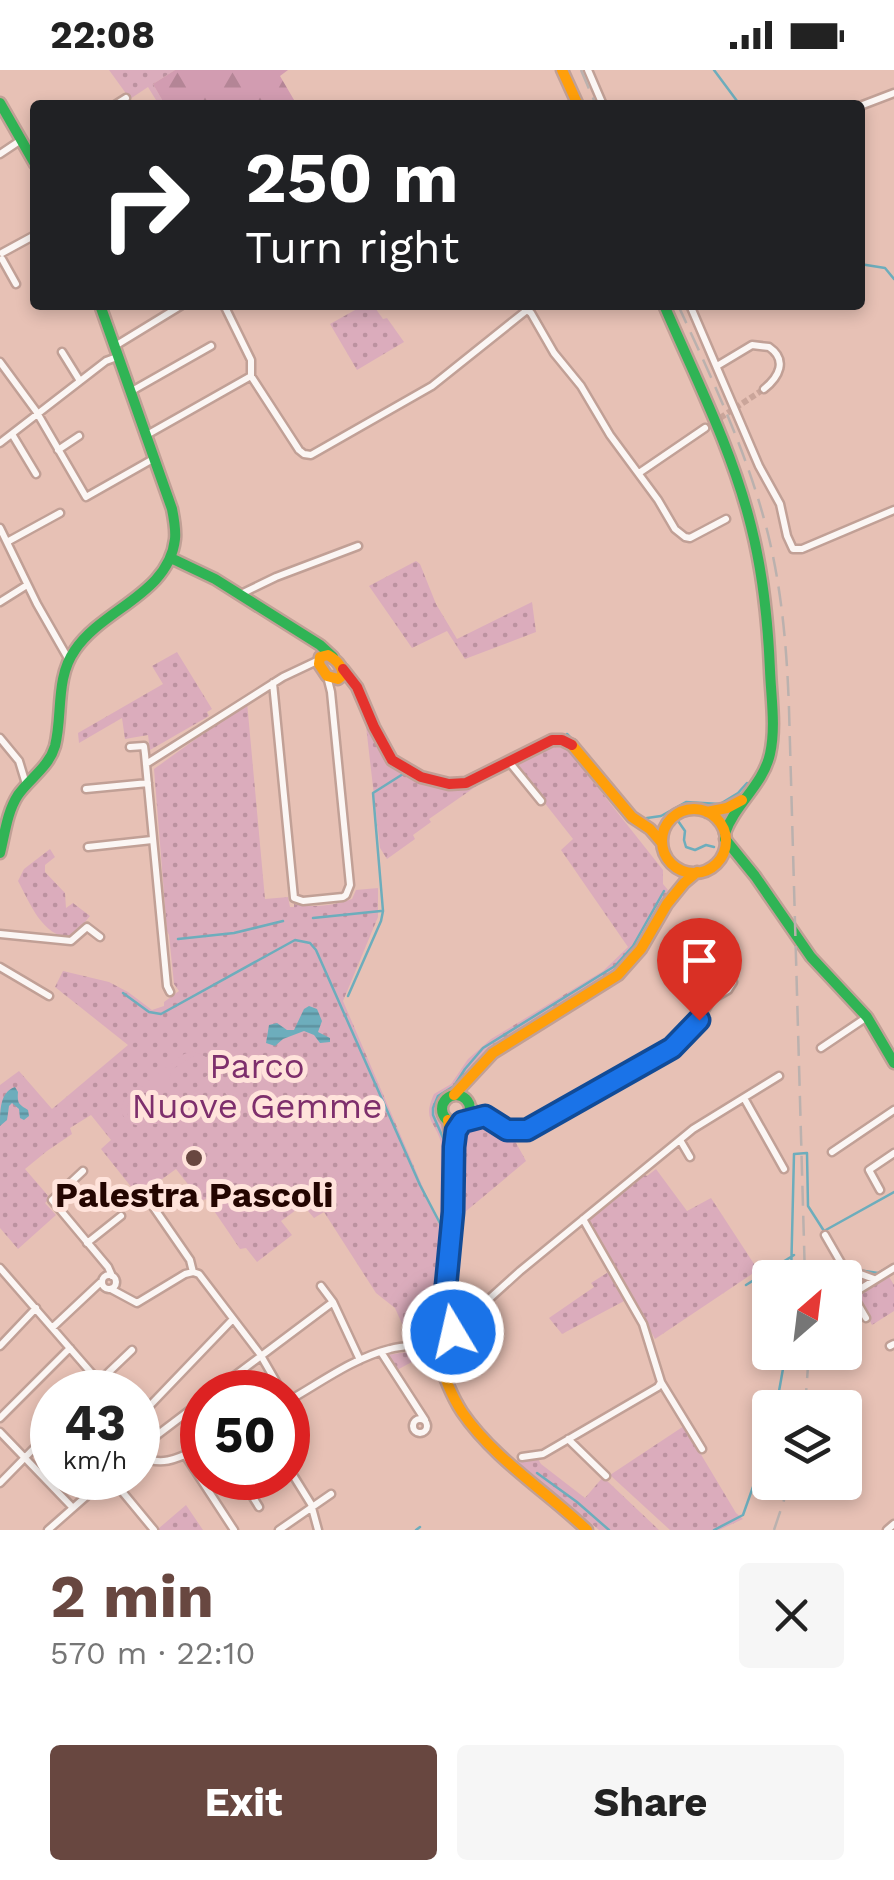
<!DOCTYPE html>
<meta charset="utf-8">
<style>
body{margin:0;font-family:"Work Sans",sans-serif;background:#f6f6f6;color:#222;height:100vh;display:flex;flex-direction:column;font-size:38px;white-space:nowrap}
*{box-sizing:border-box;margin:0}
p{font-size:32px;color:#767676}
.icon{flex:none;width:55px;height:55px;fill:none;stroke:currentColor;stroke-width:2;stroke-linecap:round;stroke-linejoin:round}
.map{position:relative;height:1460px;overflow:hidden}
.sheet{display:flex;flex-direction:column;background:#fff;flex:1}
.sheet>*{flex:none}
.guide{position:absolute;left:30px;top:30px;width:835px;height:210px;border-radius:10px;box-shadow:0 5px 15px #0003;background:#202124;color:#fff;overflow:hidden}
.needle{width:65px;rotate:28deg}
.controls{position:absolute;left:752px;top:1190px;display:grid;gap:20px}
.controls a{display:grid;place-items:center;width:110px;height:110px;border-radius:10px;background:#fff;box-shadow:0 5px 15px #0003;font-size:50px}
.speed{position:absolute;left:30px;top:1300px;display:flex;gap:20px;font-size:50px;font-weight:700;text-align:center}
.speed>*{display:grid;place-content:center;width:130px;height:130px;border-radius:50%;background:#fff;box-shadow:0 5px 15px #0003;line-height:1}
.speed small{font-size:25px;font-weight:400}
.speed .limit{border:15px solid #d22;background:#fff;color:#111}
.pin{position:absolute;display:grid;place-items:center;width:85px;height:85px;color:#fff;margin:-102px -42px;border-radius:50% 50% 50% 0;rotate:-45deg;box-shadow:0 0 10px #0007}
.pin .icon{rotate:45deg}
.me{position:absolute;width:110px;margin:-55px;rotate:351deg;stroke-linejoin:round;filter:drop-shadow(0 0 8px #0008)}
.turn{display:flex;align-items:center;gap:35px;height:210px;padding:0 50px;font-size:45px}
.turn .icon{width:130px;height:130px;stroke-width:2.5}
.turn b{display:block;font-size:70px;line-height:85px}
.round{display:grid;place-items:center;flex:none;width:105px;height:105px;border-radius:10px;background:#f6f6f6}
.headline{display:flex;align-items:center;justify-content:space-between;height:170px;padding:0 50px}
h1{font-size:60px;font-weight:700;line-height:75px;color:#684740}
.primary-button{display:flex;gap:20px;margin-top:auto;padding:20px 50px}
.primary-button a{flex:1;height:115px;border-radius:10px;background:#684740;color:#fff;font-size:40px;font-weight:700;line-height:115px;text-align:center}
.primary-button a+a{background:#f6f6f6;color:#222}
.status{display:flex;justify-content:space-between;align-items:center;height:70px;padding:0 50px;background:#fff;direction:ltr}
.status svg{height:28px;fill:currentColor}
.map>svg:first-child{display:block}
</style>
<div class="status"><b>22:08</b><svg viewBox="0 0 49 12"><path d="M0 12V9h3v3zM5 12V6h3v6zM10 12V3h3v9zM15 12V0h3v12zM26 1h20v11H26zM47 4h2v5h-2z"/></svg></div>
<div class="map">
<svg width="894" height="1460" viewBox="0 0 894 1460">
<defs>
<pattern id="grass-dots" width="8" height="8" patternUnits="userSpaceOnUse" patternTransform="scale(2.5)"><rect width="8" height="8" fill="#dbacbc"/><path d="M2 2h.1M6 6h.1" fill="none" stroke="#bc92a0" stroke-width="1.8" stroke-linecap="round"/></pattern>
<pattern id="forest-firs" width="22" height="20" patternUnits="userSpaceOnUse" patternTransform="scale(2.5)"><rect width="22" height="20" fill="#d29cb1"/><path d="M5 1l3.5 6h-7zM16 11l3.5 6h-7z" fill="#b48596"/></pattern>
<pattern id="water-rules" width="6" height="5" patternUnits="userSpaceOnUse" patternTransform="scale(2.5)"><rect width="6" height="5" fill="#6dadbc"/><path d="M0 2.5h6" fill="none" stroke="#5e93a0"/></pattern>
</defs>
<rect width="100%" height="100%" fill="#e7c1b5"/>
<path fill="url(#grass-dots)" d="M109 0H175L153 14 165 35H159L148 17 130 29Z
M364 235H373L383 249 387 248 404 272 357 300 330 254Z
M416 491 420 494 436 534 457 569 532 532 536 562 465 589 447 561 412 578 369 516Z
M177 582 212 639 207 642 209 646 150 680 148 665 125 669 122 648 79 673 78 663 163 614 152 596Z
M247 632 265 829 288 827 290 837H294V834C313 838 333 836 352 829L356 820 378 818V847L343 931 440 1157 441 1072C435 1051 422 1050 434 1024L451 1014 468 989 491 969 603 901 628 877 561 780 573 769 514 694 554 674 564 675 663 800V814L668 820C654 854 634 886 606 909L495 976 475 993 458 1018 440 1031 438 1046 446 1058 450 1124 438 1245C429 1260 424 1267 406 1271L407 1265 395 1238 376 1223 324 1142 314 1148 303 1135 281 1151 292 1165 257 1192 246 1178 240 1179 206 1129 201 1131 176 1099 154 1115 152 1120 148 1114 138 1118V1121L136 1123 101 1079 111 1070 91 1045 70 1058 72 1064 47 1081 25 1099 50 1128 45 1133 56 1145 18 1179 0 1158V1015L19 1001 52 1039 128 975 55 917 63 901 109 912 128 922 152 940 164 936V932L179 921 174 914 169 865 167 861 154 699Z
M370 655 375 666 407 699 458 714 491 706 429 749 431 752 413 765 415 769 387 789 380 778 366 656Z
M50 779 55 787 45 795V802L65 823 66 838 73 833 90 846 71 869C41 864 31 835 18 811L24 799Z
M487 1055 499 1064 514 1069 526 1091 465 1142V1065L475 1057H484Z
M656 1099 687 1141 711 1128 758 1200 655 1269 587 1151 645 1105 647 1106Z
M610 1201 626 1230 562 1264 549 1248 594 1217 591 1213Z
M888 1205 894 1215V1241L872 1255 857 1226Z
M407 1282H427L431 1286 437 1302 435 1303 423 1286 397 1300 388 1285Z
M684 1356 736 1443 743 1449 719 1460H670L610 1405Z
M519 1388 538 1389 541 1394 585 1428 603 1407 659 1460H599L517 1392V1389Z
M186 1435 203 1460H159L158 1459Z"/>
<path fill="url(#forest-firs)" d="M175 0H288L280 6 297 35H165L153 14Z"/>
<path fill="#dbacbc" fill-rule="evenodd" d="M193 981 206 987 233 1024 234 1031 232 1038 220 1046 139 1056 126 1052 121 1041 124 1030 184 984ZM194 986 200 989 209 1001 208 1005 197 1013 200 1019 139 1047 128 1046 126 1038 130 1031 146 1019 159 1021 169 1013 171 1000ZM217 1012 229 1028C229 1039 222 1041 212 1042L208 1039 204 1043 145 1050 201 1023Z"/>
<path fill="url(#water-rules)" d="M309 936 317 939 322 951 318 962 330 968V972L320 973 314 965 304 961 283 969 275 976 266 973 269 955 277 953 287 960H294L304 939Z
M15 1017 18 1022C17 1034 19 1034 28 1040L29 1046 24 1050 20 1048 19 1039 12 1033 9 1036 7 1050 0 1056C0 1040 0 1022 15 1017Z"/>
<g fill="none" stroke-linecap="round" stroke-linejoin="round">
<path stroke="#6dadbc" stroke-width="2.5" d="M714 0 740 35
M860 194 885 198 894 209
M567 664 576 673
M647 748 661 746 686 732 720 734 738 723 747 713
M676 748 685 761 684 770 686 777 695 780 706 775 714 777
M313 848 381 841
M178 869 234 863 283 851
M123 923 149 942 161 944 295 870 310 873 316 880 420 1115 443 1159 433 1246
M348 926 381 851 383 841 373 723 403 704
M444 1147V1070L433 1045V1038L438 1026 454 1016 465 999 483 978 615 896 633 876 664 821
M858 1200 878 1203 894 1194
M791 1208 794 1084 807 1083 808 1136 824 1161 894 1122
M746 1215 794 1185
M776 1338 786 1282
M537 1403 577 1432 609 1460
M416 1460 420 1457
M714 1460 743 1445 770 1369"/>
<path stroke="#caa59a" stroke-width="6" stroke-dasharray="6 3" stroke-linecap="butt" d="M705 358 764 319"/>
<g stroke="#c1a096" stroke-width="11">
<path id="street" d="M588 0 603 35
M115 35 126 28
M860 36 894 23
M0 84 21 70
M2 183 35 165
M2 189 16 214
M224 235 251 290V306
M690 235 759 396 780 434 787 466 793 479H802L894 440
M115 276 182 235
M62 282 80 311
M0 292 36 341 86 427 153 389
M717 296 752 275 769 277C788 290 779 307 764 319
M130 322 211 276
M12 364 36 404
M145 366 251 306 299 380 304 384 311 385 432 316 527 240 531 243 554 283 581 316 610 365 658 430 675 459 685 467 690 468 726 449
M0 373 106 291 117 287
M58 380 79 366
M639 403 705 358
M0 458 37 534 69 590
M7 472 60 443
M241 524 276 507 358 476
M0 532 27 515
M273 613 294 828 303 831 343 827 346 825 350 815 331 622 327 606
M0 668 19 691 26 714
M130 677 144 676 145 684 167 916 170 922
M510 693 541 731
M146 694 283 607 319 590
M86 719 148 713
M88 777 152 770
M0 864 71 871 87 857 100 867
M0 897 49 926
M821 978 867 947
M744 1028 784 1099
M469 1033 479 1044 507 1060H527L672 978 696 955 712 929 728 920 733 912 730 907 722 904 711 911 712 929
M465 1049 484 1046
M680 1070 690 1087
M832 1082 894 1040
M83 1101 52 1130 108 1197 112 1206
M880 1120 869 1100 894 1083
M143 1122 190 1190 193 1202
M583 1149 643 1254 661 1312 702 1379
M825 1165 844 1198 874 1209
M87 1173 121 1146
M0 1198 108 1322
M102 1212a7 7 0 1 1 14 0a7 7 0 1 1-14 0Z
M321 1216 333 1232 360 1290
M111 1219 137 1233 185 1204 193 1202 199 1204 260 1284 282 1322
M866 1248 852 1224 894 1198
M53 1257 102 1211
M458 1257 520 1201 693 1059 779 1006
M0 1276 36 1238
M890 1276 894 1274
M381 1282 425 1350
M88 1322 132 1280
M213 1322 333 1232
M288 1331C320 1313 353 1288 390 1279 403 1275 417 1276 430 1274
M0 1348 70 1278
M138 1348 233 1249
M413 1356a7 7 0 1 1 14 0a7 7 0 1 1-14 0Z
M138 1356 145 1365 150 1377 147 1383 139 1385
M0 1362 73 1438
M568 1369 606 1406
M148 1372 202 1331
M185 1385 234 1460
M140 1386C163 1398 180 1387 202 1377
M522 1387 543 1384 658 1317 661 1312
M288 1397 311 1434 318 1460
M111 1408 154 1460
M241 1408 259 1437
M0 1413 52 1360
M48 1460 107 1408
M279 1460 331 1424
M887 1460 894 1454"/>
</g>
<g stroke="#c1a096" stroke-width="15">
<path id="fast" d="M0 33 35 94
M664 235C695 307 732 379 751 456 763 503 768 552 770 600 771 627 776 657 770 684 763 715 735 734 725 763
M173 489 215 509 320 575 333 587
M725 769 755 806 811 887 867 947 894 993
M0 783C5 763 7 742 18 725 30 708 49 697 55 676 63 645 55 608 75 580 102 539 169 524 175 469 176 459 174 449 172 439L100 235
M442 1039a14 14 0 1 1 28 0a14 14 0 1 1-28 0Z"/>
</g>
<g stroke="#c1a096" stroke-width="15">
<path id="slow" d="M562 0 578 35
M328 585C336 590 342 595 343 605L338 609 327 606 319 594 320 587Z
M572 675 632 747 650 759 662 773
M662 771a32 32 0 1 1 64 0a32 32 0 1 1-64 0Z
M707 742 727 738 742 730
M454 1025 493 983 618 905 641 879 667 834 684 813 697 802
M447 1246 455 1248 456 1258 441 1277H434L428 1271C431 1260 437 1252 447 1246Z
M439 1251C446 1228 448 1203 450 1179 454 1136 455 1093 448 1050
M434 1277C442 1299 449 1322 462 1342 494 1389 546 1421 587 1460"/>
</g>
<g stroke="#c1a096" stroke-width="15">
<path id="jam" d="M343 599 357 617 374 657 392 690 421 707 449 714 466 713 552 670H562L572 675"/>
</g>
<use href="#street" stroke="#fbf6f4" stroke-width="6"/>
<use href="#fast" stroke="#30b455" stroke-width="10"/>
<use href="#slow" stroke="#ff9f0a" stroke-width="10"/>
<use href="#jam" stroke="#e5322d" stroke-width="10"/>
<path stroke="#bbb1ae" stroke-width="2.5" stroke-dasharray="20 10" stroke-linecap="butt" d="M581 0 596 35
M678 235C712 309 748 384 768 464 782 521 787 580 789 639L805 1208
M805 1338 809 1282
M774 1460 790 1412"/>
</g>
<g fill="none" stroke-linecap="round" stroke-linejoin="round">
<g stroke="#114b97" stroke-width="25">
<path id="route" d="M453 1262 457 1251 448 1241 445 1226 453 1142 454 1077 456 1061 462 1052 485 1046 507 1060H527L672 978 699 950"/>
</g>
<use href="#route" stroke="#1a73e8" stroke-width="18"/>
</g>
<circle fill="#684740" stroke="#ffe3db" stroke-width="4" cx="194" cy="1088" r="10"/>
<g text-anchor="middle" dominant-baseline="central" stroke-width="10" stroke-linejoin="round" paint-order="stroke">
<g font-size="35" fill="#7e2f6c" stroke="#ffe3db">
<text x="257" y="996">Parco<tspan x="257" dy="40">Nuove Gemme</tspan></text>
</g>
<g font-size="35" font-weight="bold" fill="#240601" stroke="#ffe3db">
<text x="194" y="1125">Palestra Pascoli</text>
</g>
</g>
</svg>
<div class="controls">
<a><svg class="needle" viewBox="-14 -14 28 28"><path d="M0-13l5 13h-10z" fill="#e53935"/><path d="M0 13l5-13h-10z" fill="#767676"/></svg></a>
<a><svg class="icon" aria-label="layers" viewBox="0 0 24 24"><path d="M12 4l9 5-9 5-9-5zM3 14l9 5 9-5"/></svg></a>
</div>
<div class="speed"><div>43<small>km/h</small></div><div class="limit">50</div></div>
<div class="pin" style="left:699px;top:950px;background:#d93025"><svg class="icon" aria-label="arrive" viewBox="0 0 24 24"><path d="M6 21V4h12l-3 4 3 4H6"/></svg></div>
<svg class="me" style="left:453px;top:1262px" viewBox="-20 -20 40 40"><circle r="17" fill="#1a73e8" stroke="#fff" stroke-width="3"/><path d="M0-11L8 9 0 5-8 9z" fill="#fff"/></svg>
<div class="guide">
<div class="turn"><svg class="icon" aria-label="right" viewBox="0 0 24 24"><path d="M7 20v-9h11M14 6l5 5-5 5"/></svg><div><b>250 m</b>Turn right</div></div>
</div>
</div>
<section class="sheet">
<div class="headline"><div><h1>2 min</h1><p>570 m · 22:10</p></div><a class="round"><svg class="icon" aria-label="close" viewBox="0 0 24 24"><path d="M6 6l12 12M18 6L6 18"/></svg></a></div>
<div class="primary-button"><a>Exit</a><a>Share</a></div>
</section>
